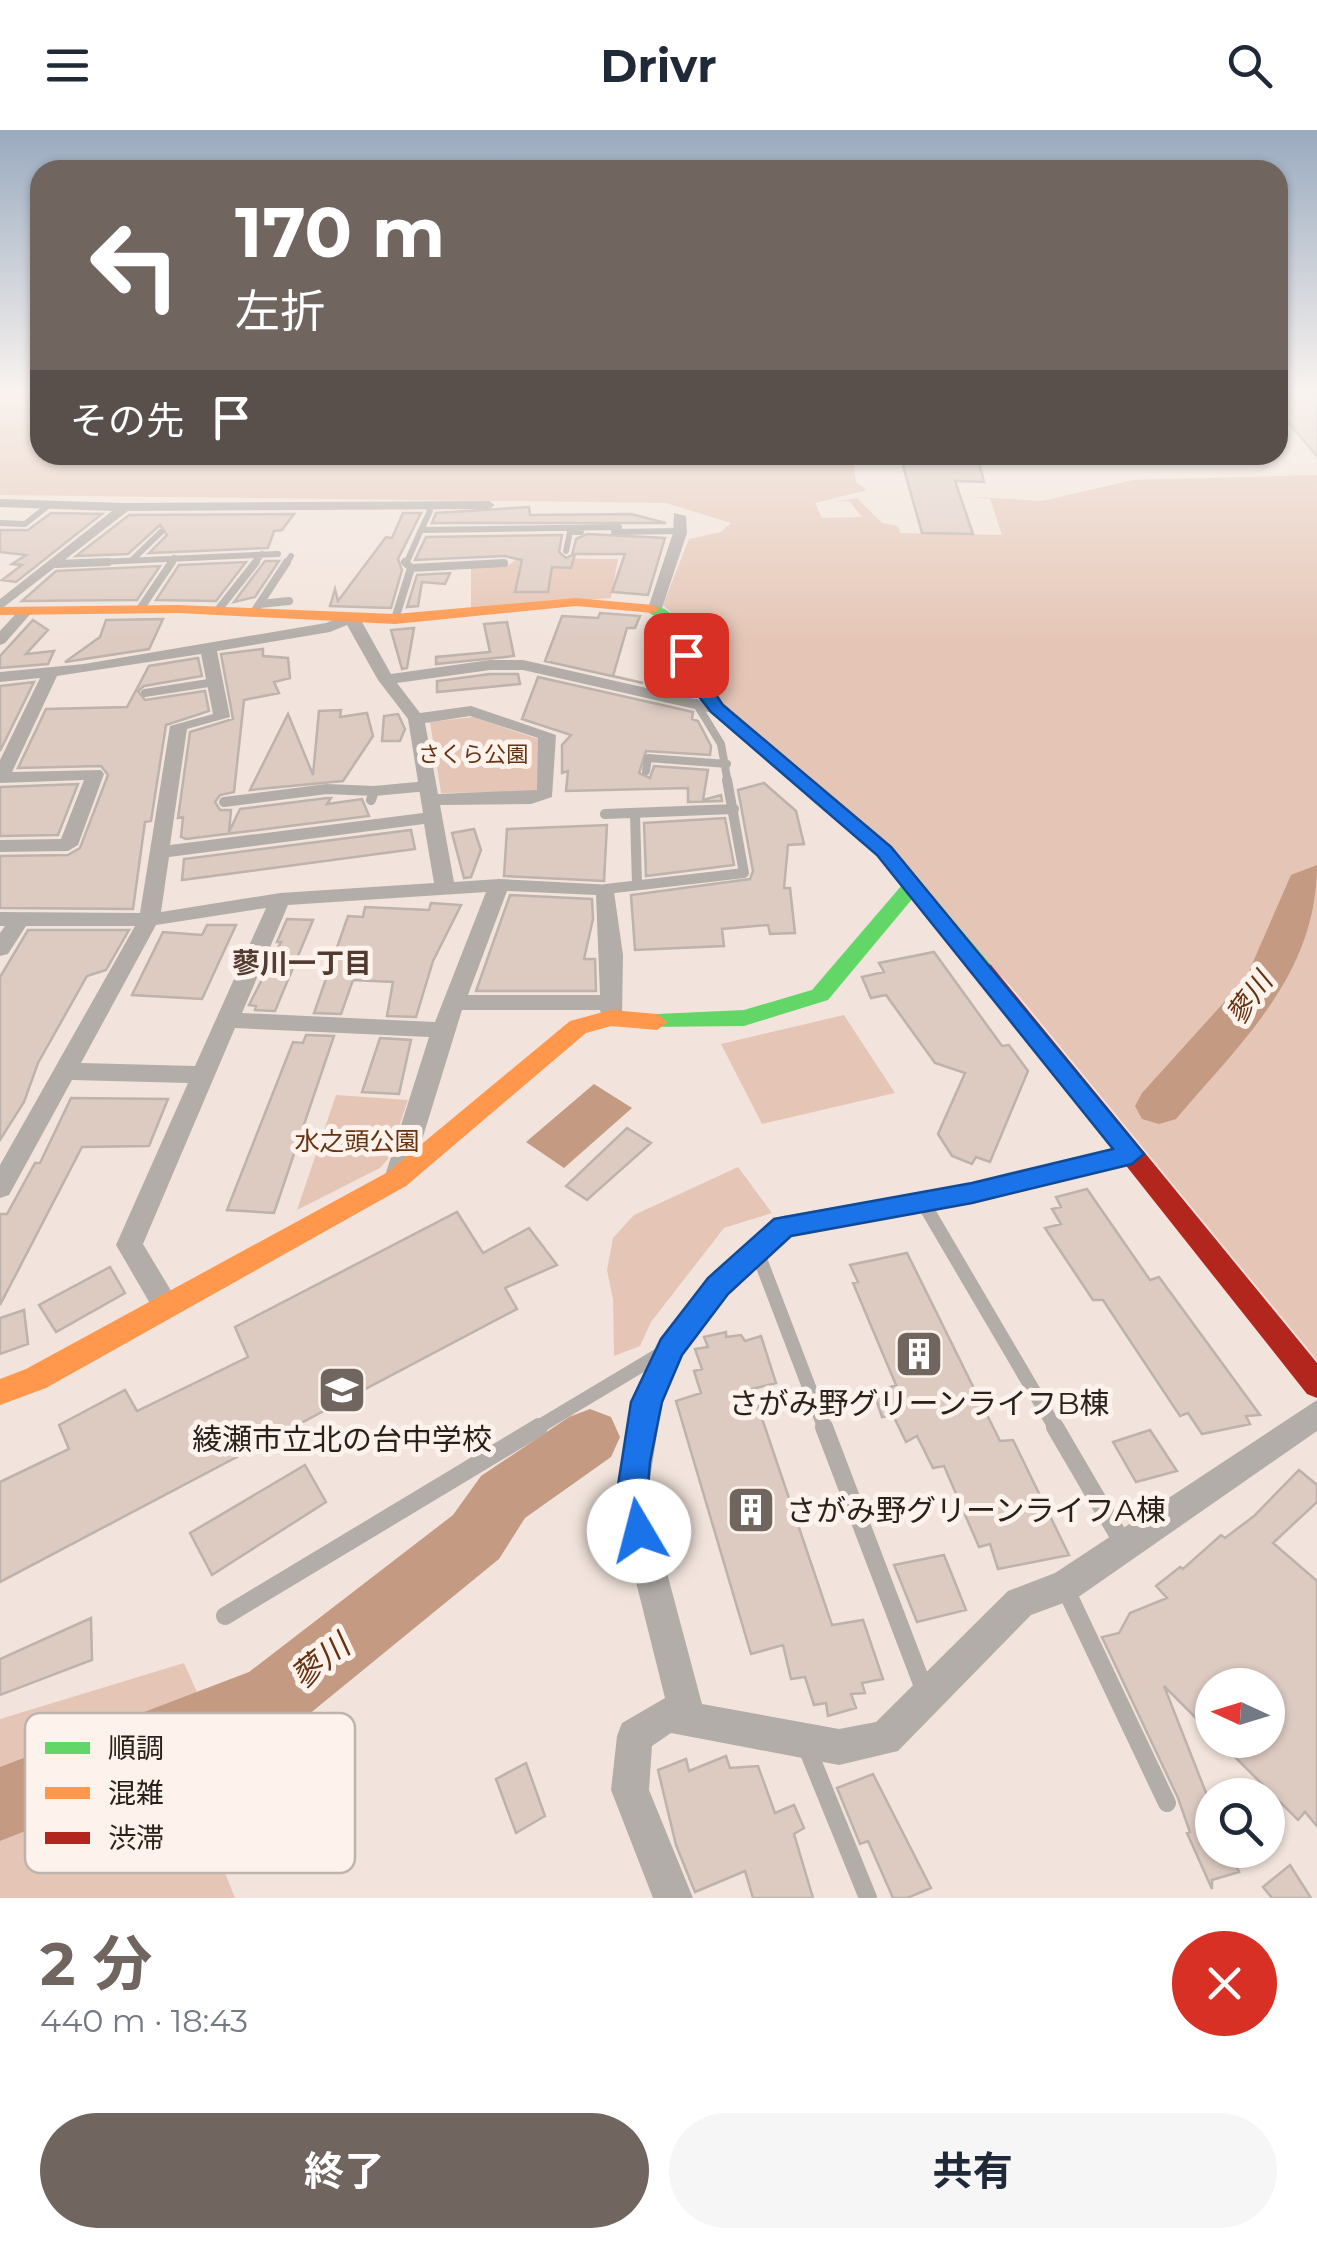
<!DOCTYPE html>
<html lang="ja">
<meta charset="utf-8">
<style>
body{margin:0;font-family:Montserrat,"Noto Sans JP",sans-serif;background:#f6f6f7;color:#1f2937;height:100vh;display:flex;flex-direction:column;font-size:38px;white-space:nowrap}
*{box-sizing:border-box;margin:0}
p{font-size:32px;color:#747a83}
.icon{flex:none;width:55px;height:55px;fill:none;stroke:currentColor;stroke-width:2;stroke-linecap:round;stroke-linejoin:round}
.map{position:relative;height:1768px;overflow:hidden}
.sheet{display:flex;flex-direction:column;background:#fff;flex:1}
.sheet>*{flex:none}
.top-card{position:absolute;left:30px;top:30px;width:1258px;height:305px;border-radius:30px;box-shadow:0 2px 8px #0004;background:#70655f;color:#fff;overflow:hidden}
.needle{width:65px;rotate:274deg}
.tools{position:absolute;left:1195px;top:1538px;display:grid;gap:20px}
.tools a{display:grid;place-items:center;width:90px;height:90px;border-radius:50%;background:#fff;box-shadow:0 2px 8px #0004;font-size:50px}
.pin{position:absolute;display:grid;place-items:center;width:85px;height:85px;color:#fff;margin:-42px;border-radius:20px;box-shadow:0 5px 15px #0006}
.me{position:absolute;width:110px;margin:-55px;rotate:352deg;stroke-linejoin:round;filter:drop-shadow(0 0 8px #0008)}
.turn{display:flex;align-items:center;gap:35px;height:210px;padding:0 40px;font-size:45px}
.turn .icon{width:130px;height:130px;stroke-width:2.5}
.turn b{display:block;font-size:70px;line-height:85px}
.then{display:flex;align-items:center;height:95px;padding:0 40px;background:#0003;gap:20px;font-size:38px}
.round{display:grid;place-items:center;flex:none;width:105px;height:105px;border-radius:52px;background:#f6f6f7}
.headline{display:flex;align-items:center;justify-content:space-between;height:170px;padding:0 40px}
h1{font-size:60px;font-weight:700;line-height:75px;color:#70655f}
.button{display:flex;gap:20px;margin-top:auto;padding:20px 40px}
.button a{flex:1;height:115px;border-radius:60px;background:#70655f;color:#fff;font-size:40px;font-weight:700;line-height:115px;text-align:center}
.button a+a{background:#f6f6f7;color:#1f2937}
header{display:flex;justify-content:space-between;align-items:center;height:130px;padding:0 40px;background:#fff;font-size:45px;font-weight:700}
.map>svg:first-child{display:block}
</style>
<header><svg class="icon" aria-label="menu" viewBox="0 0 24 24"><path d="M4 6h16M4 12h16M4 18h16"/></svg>Drivr<svg class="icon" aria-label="search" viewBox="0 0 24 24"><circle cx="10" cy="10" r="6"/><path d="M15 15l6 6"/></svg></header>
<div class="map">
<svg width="1317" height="1768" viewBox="0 0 1317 1768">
<rect width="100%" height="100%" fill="#f2e4dc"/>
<path fill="#e5c6b6" d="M0 263H40V325H853L856 352 867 360 815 373 822 388 862 387 849 371 832 372 857 368 882 393 898 396 900 403 1002 405 990 369 973 367 1042 371 1133 350 1317 345V1230L1009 854 719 570 677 488 663 475 689 409 721 402 731 393 666 373 0 365Z
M518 428 618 429 611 468 471 479V436L509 435Z
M473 587 541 610 540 657 535 662 441 663 430 592Z
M844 885 895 963 762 994 721 914Z
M336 965 408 970 388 1029 380 1038 297 1080Z
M738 1037 772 1083 724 1098 651 1192 640 1216 614 1226 613 1170 607 1140 613 1108 634 1085Z
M184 1533 225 1626 211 1707 235 1768H0V1589Z"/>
<path fill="#c49a82" d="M594 954 632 978 564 1038 526 1012Z"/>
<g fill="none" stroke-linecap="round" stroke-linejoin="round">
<path fill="#c49a82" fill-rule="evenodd" d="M1317 735C1317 844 1242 911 1176 989L1159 994 1142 989 1135 976 1142 963 1246 848 1291 745Z
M590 1279 611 1287 620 1307 611 1327 525 1388 499 1429 297 1594 0 1711V1637L249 1542 453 1385 481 1346 569 1287Z"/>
</g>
<path fill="#ddcbc2" stroke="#bdb2ac" stroke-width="2.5" d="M1278 263H1317V326L1278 281Z
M900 325H977L984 352 955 351 973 404 922 403Z
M529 377 530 385 631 384 666 393H432L436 383Z
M51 383 102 384 16 452 2 450 22 435 12 434 26 425 0 422V400H28Z
M403 383H421L398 429 402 440 391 478 330 476 335 459 338 471 386 407 392 408Z
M294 384 282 400 274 401 268 418 149 423 167 405 160 395 128 424 76 426 129 385Z
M587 404 665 408 648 465 612 462 625 424H575L571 438 552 437 548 462H515L522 430 504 426 415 430 426 407 562 405 559 422 566 428 572 425 576 409Z
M265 431H279L255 467 234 472Z
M246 432 216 471 156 470 179 435Z
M160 436 137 470 22 471 56 441Z
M450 443 445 454 422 452 418 476 407 477 417 445Z
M600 483 640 486 635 498H627L613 546 643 553 545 531 562 486 598 488Z
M163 489 149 519 65 532 100 507 106 490Z
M33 490 48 500 26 524 54 521 48 534 0 538V526Z
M507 492 514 526 436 534V527L490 522 484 494Z
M414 498 407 538 402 539 391 500Z
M263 519V526L288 528 290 548 274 552 279 563 244 570 234 662 220 665 215 672 220 680H231L229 702 240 679 327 668H331L327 674 362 669 369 686 186 709 181 707 183 687 178 688 190 602 233 589 221 524Z
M198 528 202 546 144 556 138 561 145 570 205 561 209 581 166 595 151 691 145 692 133 779 0 778V726L68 725 80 718 108 645 101 636 18 638 46 579 127 577 149 536Z
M490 544H518L520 554 437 562V551Z
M538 547 693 582 692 589 698 591 711 616 710 625 646 621 639 643 650 648 654 636 708 640 703 670 721 665 722 671 688 672V658L566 661 568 641 562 643V615L571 605 522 589Z
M34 552 0 621V556Z
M341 580 340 587 367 583 373 606 343 651 250 660 288 584 313 645 319 581Z
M398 584 405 599 400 611H382L384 586Z
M764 653 796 681 804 714 788 715 784 758H790L795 803 770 804 768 795 722 799 724 816 635 820 631 765 750 749 753 741 738 660Z
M78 654 58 705 0 706V657Z
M725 688 734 735 646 746 644 693Z
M607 695 604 751 504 746 507 699Z
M474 699 481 720 471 747 464 748 452 703Z
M411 700 415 719 182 750 184 729Z
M510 765 592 769 593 789 584 829H595L596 861H476Z
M431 773 461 775 433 831 416 887 387 886 393 852 353 850 341 884 314 883 348 786 363 787 365 777 429 780Z
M287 789 313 790 275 881 255 880 256 876 249 875 281 812H277Z
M207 795H236L202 869 132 865 163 802 202 805Z
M28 800H129L106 840 87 846 38 933 24 972 0 1010V847Z
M934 822 1002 916 1009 915 1028 941 990 1032 976 1027 972 1034 952 1026 938 1004 965 943 935 933 886 865 871 868 862 847 884 842 879 833Z
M306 905 334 906 274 1083 227 1080 293 912 303 913Z
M380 908 411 910 399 964 362 962Z
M71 968 168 969 149 1016 82 1017 0 1175V1084H7L35 1033H40Z
M627 998 651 1013 587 1070 566 1056Z
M1087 1059 1150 1150 1159 1147 1260 1285 1246 1286 1250 1294 1202 1304 1188 1283 1180 1286 1103 1170H1093L1045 1098 1061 1094 1052 1079 1061 1077 1056 1067Z
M457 1082 483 1123 529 1098 557 1135 505 1158 517 1179 0 1452V1352L69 1319 59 1295 125 1260 137 1281 248 1227 235 1197Z
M907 1123 1000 1311 1013 1310 1069 1425 998 1439 990 1414 979 1417 944 1336 933 1338 917 1306 906 1312 893 1285 882 1287 874 1263 896 1255 853 1153 858 1152 850 1135Z
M110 1137 125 1163 56 1202 39 1175Z
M24 1180 28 1214 0 1224V1188Z
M726 1202V1207L741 1205 745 1211 761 1206 776 1253 752 1259 832 1495 863 1490 883 1549 862 1553 865 1563 851 1564 856 1578 828 1586 826 1573 814 1575 805 1547 791 1549 783 1515 751 1524 676 1271 701 1263 694 1241 702 1239 695 1219 708 1217 704 1207Z
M1150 1300 1177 1341 1136 1352 1113 1312Z
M305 1335 326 1372 212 1445 190 1403Z
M1299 1340 1317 1355V1372L1273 1413 1317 1451V1696L1305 1682 1298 1690 1218 1610H1268V1555H1212V1604L1164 1556 1212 1678V1720H1229L1239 1742 1212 1750V1759L1187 1703 1190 1702 1178 1668 1102 1507 1119 1503 1130 1483 1167 1468 1156 1456 1180 1437 1183 1439 1221 1405 1225 1408 1254 1386Z
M944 1425 966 1480 917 1492 894 1435Z
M91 1488 92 1530 0 1565V1529Z
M726 1626 730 1638 758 1636 775 1683 794 1675 804 1698 794 1704 813 1768H753L745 1741 695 1762 676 1715 658 1640 686 1629 689 1641Z
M526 1633 545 1686 516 1703 496 1649Z
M873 1644 931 1758 907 1768H893L868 1711 860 1714 837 1658Z
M1290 1735 1311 1768H1272L1263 1757Z"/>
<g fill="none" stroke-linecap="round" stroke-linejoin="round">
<path stroke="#b2ada9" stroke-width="6" d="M428 375 430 381 421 400 619 397
M0 393 25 394 49 375
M614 402 680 401
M566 421 570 402H581
M132 430 161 402
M56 434 278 424
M170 434 174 428
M254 434 262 424
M286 434 291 426
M406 434 421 400
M483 434 504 433"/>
<path stroke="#b2ada9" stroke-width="8" d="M56 434 108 432
M411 438 504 433
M260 474 289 471
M140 479 172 432
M218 480 256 432
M254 482 287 432
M395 489 411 438 405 432
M145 563 215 552
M696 573 721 614 728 653
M646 641 648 628 727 634"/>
<path stroke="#b2ada9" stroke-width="10" d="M371 670 374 661 428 656
M224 672 327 659 374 661
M635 683 637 755
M605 684 734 679
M606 759 744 743 727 650"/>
<path stroke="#b2ada9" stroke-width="14" d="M921 1069 1056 1299
M757 1121 825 1299
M535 1299 662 1223"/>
<path stroke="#b2ada9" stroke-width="18" d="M824 1297 924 1559
M1055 1297 1124 1415
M1066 1460 1167 1673
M225 1486 539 1297
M807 1618 868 1768"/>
<path fill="#b2ada9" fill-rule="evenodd" d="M0 369 125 373 489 371 495 375 489 379 128 381 0 480V469L112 381 0 377Z
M674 383 686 386 687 403 662 478 655 482 648 478 673 403Z
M21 478 33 481 5 513 0 515V501Z
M348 484 362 492 391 544 490 530H523L717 574 725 579 717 584 523 540H490L397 553 420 583 471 576 556 605 552 667 531 674 440 675 454 752 499 749 613 755 623 825 622 888 611 896 603 893 600 880H462L410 1049 406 1056 397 1059 388 1056 384 1049 429 907 235 898 143 1114 179 1174 175 1182 165 1186 155 1182 116 1115 188 953 72 950 9 1065 0 1068V1035L135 796H26L8 824 0 826V803L5 796H0V782L140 783 170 596 213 584 201 524 57 546 12 642 101 640 104 644 78 715 68 721 0 722V710L61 709 84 650 0 653V630L40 548 0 552V542L84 534 326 493ZM347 495 378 550 408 589 423 683 170 715 187 599 230 587 217 521 330 502ZM470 586 538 608 537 660 438 664 425 593ZM424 694 434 753 280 763 161 782 169 727ZM507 761 596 765 600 865H468ZM486 762 435 892 242 883 288 775ZM266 778 195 936 81 933 156 795Z
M1131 1014 1140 1017 1144 1024 1140 1031 972 1073 790 1106 728 1164 682 1226 662 1272 647 1368 702 1574 839 1599 876 1592 1008 1461 1055 1443 1317 1270V1301L1077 1468 1031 1485 898 1621 839 1635 671 1603 652 1616 649 1660 693 1768H653L611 1660 617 1606 622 1593 665 1568 615 1368 632 1272 661 1209 708 1148 774 1089 783 1086 972 1053Z"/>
<path fill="#63d668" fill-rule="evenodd" d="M648 476C683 473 690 524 703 549 708 559 716 567 723 575L891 717 991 835 994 840 991 845H975L913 768 828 870 744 896 649 897 646 892 657 884 744 880 812 860 902 755 877 725 711 583 689 554 663 492 648 482Z"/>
<path fill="#ff974d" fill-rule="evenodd" d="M576 468 653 475 660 479 653 483 576 476 395 494 178 483 0 485V477L178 475 395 484Z
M611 880 657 884 668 892 657 900 611 896 586 903 406 1056 46 1258 0 1275V1249L26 1239 388 1042 570 891Z"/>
<path fill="#b3261e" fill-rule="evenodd" d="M983 833 991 835 1317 1233V1268L1307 1264 975 845 972 840 975 835Z"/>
</g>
<linearGradient id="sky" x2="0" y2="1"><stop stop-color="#99aabf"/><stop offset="0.51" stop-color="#f9f3ef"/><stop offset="1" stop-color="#f9f3ef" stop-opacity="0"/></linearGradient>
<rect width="1317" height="511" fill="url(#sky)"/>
<path fill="#1a73e8" stroke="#114b97" stroke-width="2.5" d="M686 520C700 528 711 560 723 575L891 717 1144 1024 1132 1034 972 1073 791 1106 728 1164 682 1225 662 1272 650 1332 647 1368 656 1401 651 1412 639 1417 628 1412 616 1368 631 1272 661 1209 708 1148 774 1089 972 1053 1113 1019 877 725 711 582 689 554 678 525Z"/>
<defs>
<g id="building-square" transform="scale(2.5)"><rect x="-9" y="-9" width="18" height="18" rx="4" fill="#70655f" stroke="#fdf2ec"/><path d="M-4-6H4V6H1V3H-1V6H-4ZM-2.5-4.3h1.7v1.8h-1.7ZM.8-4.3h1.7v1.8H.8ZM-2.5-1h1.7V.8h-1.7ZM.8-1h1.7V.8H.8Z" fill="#fff"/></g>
<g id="school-square" transform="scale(2.5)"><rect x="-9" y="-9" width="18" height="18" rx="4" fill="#70655f" stroke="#fdf2ec"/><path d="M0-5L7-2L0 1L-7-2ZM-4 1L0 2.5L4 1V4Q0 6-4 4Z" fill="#fff"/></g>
</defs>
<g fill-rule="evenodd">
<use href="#building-square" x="919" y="1224"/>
<use href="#school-square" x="342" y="1260"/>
<use href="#building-square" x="751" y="1380"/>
</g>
<g text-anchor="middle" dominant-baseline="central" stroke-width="10" stroke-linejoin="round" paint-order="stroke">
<g font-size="22" fill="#673210" stroke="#fdf2ec">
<text x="473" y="624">さくら公園</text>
</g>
<g font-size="25" fill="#673210" stroke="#fdf2ec">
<text x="357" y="1011">水之頭公園</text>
</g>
<g font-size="28" font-weight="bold" fill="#523c31" stroke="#fdf2ec">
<text x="302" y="833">蓼川一丁目</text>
</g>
<g font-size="28" font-style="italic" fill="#663110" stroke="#fdf2ec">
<text transform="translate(1249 868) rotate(-54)">蓼川</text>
</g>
<g font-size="30" fill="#2a211c" stroke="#fdf2ec">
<text x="919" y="1273">さがみ野グリーンライフB棟</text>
<text x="342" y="1309">綾瀬市立北の台中学校</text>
<text x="786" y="1380" text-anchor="start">さがみ野グリーンライフA棟</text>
</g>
<g font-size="32" font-style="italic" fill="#663110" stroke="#fdf2ec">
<text transform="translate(320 1531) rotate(-39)">蓼川</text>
</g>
</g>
<rect x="25" y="1583" width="330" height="160" rx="15" fill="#fdf2ec" stroke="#beb3ae" stroke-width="2.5"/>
<rect x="45" y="1612" width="45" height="12" fill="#63d668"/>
<rect x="45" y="1657" width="45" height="12" fill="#ff974d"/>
<rect x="45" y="1702" width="45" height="12" fill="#b3261e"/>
<g font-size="28" fill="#2a211c">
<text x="108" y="1628">順調</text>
<text x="108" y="1673">混雑</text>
<text x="108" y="1718">渋滞</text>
</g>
</svg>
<div class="tools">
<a><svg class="needle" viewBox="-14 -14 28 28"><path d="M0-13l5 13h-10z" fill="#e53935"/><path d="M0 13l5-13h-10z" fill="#747a83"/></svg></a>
<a><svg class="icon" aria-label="search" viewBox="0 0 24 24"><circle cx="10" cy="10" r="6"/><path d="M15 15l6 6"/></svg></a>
</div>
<div class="pin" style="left:686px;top:525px;background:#d93025"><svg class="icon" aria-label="arrive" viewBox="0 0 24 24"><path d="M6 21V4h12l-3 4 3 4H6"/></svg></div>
<svg class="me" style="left:639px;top:1401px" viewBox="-20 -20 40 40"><circle r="19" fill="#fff"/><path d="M0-13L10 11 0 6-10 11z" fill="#1a73e8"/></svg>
<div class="top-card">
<div class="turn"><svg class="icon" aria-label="left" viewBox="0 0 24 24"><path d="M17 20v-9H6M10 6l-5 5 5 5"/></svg><div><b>170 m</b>左折</div></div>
<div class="then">その先<svg class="icon" aria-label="arrive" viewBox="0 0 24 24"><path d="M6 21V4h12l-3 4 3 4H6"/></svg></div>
</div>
</div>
<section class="sheet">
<div class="headline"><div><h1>2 分</h1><p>440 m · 18:43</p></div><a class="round" style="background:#d93025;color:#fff"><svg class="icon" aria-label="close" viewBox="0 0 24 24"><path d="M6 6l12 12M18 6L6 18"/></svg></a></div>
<div class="button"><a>終了</a><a>共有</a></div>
</section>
